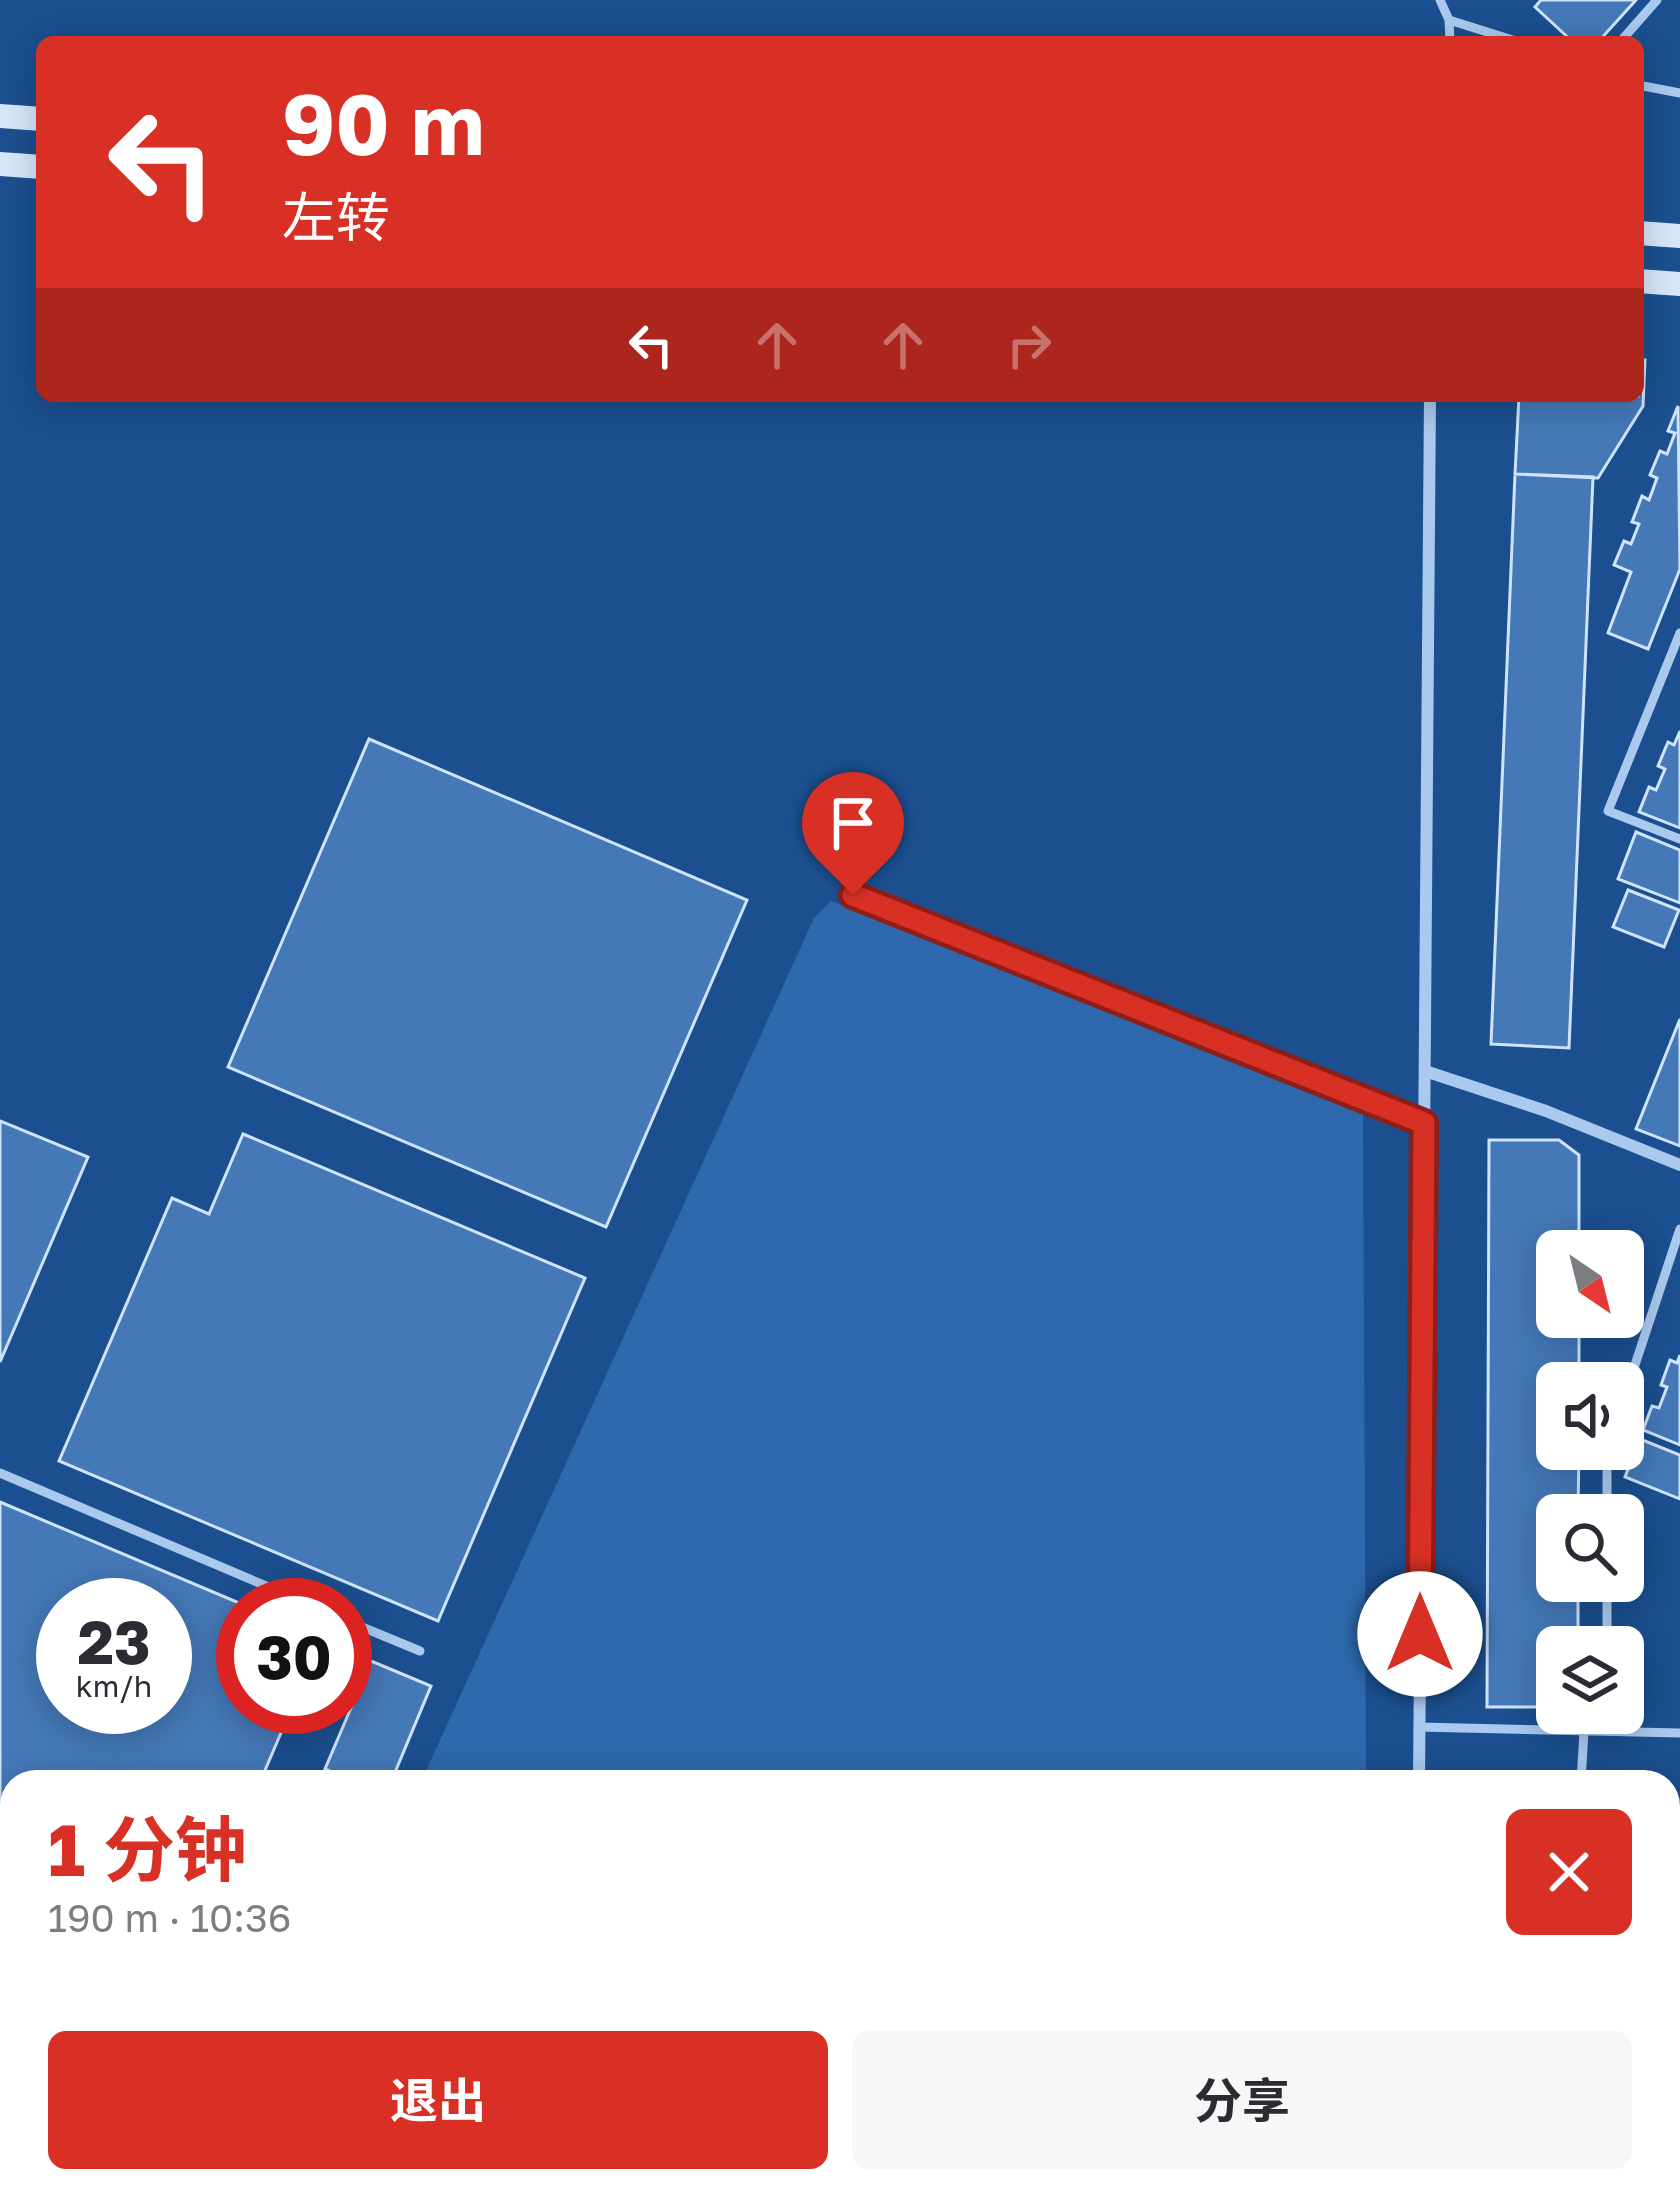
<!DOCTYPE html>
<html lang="zh">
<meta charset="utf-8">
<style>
body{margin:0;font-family:"Golos Text","Noto Sans SC",sans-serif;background:#f7f7f7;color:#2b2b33;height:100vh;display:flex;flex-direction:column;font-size:45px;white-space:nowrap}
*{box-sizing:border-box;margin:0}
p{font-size:39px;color:#7c7c81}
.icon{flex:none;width:66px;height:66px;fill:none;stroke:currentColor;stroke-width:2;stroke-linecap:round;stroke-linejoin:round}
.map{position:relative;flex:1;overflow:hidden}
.drawer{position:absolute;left:0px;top:1770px;width:1680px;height:423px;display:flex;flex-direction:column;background:#fff;border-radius:36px 36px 0 0;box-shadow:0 6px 30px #0003}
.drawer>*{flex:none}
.guide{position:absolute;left:36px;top:36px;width:1608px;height:366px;border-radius:18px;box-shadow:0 6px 30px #0003;background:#d93025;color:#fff;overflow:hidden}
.needle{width:78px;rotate:145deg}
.buttons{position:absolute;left:1536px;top:1230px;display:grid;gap:24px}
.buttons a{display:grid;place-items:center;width:108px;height:108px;border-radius:18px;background:#fff;box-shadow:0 6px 30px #0003;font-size:60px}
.speed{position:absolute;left:36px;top:1578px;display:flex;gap:24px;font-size:60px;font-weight:700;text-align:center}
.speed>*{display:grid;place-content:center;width:156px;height:156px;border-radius:50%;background:#fff;box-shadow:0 6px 30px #0003;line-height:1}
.speed small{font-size:30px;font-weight:400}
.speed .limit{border:18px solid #d22;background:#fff;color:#111}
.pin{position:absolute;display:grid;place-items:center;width:102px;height:102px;color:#fff;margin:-123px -51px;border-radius:50% 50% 50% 0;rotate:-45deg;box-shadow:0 0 12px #0007}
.pin .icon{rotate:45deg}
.me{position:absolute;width:132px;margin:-66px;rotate:0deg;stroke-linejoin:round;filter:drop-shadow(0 0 9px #0008)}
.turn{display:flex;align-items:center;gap:42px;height:252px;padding:0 48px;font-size:54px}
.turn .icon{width:156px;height:156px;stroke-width:2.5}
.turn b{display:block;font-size:84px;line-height:102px}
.lanes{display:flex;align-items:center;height:114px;padding:0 48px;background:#0003;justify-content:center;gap:60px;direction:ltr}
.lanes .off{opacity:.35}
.round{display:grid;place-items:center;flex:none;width:126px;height:126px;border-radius:18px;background:#f7f7f7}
.summary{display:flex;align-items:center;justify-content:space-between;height:204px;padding:0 48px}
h1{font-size:72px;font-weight:700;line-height:90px;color:#d93025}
.action{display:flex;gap:24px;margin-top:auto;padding:24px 48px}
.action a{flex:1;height:138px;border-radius:18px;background:#d93025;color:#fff;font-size:48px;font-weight:700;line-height:138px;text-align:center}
.action a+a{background:#f7f7f7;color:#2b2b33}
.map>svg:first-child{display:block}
</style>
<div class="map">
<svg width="1680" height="2192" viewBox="0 0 1680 2192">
<rect width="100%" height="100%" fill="#1b4f8f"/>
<path fill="#2e69ad" d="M831 901 1363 1108 1366 1782H421L814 918Z"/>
<path fill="#4478b7" stroke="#cfe3fa" stroke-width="3" fill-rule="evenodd" d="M1541 0H1636L1598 42H1573L1535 7Z
M1638 360H1645L1643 406 1598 478 1515 474 1519 396H1638Z
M1678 406 1680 569 1648 649 1608 633 1631 572 1614 565 1624 541 1631 544 1639 524 1632 522 1642 496 1649 500 1657 478 1650 475 1660 451 1667 454 1675 433 1668 431Z
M1515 474 1593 477 1569 1048 1491 1044Z
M1680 731V828L1639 812 1649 787 1656 790 1665 769 1658 766 1668 742 1674 745Z
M369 739 747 900 606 1227 228 1067Z
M1636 832 1680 850V903L1618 879Z
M1628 890 1679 910 1664 947 1613 927Z
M1680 1019V1146L1636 1129Z
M0 1121 88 1157 0 1362Z
M243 1134 585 1278 438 1621 59 1461 172 1198 209 1214Z
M1489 1140H1559L1579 1155V1251H1557V1317H1579V1383H1557V1449H1579L1578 1515H1557V1581H1578V1647H1557V1707H1487Z
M1680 1355V1445L1643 1430 1652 1406 1659 1408 1667 1387 1661 1385 1670 1360 1677 1363Z
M1640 1439 1680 1455V1499L1625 1477Z
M0 1502 244 1605 243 1707H292L260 1782H12V1830L0 1825ZM63 1605H165V1707H63Z
M371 1661 431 1686 391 1782H355L325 1769Z"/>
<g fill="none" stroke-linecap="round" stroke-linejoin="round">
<path stroke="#a9c9ee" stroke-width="9" d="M1440 0 1449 20 1450 42
M1449 20 1519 42
M1620 42 1657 0
M1638 85 1680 93
M1680 633 1608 811 1680 839
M853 895 1424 1123
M1623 1401 1680 1229
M0 1473 311 1605
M1607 1515V1449
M345 1620 420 1651
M1607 1647V1581
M1419 1727 1680 1733
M1581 1782 1584 1731"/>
<path stroke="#a9c9ee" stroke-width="12" d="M1425 1071 1546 1111 1680 1165
M1419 1782 1430 396
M0 1917 12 1922
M1668 2088 1680 2092
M613 2181 639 2192
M1420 2181V2192
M987 2192 1013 2181"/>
<path stroke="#d6e6fa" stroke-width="24" d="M0 116 42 119
M0 164 42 167
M1638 233 1680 236
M1638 281 1680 284"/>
</g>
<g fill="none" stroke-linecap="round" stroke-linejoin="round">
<g stroke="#8d1f18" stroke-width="30">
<path id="route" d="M853 895 1424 1123 1420 1634"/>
</g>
<use href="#route" stroke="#d93025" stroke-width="21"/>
</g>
</svg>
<div class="buttons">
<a><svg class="needle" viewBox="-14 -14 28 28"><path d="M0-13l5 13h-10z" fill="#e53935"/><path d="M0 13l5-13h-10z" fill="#7c7c81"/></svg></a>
<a><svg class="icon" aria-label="sound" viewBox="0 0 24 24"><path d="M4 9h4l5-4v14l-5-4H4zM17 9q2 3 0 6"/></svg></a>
<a><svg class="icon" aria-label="search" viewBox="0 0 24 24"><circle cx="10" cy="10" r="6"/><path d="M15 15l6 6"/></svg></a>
<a><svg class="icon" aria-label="layers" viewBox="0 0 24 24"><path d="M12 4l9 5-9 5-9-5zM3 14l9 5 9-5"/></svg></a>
</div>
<div class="speed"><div>23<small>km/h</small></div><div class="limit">30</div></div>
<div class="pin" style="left:853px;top:895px;background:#d93025"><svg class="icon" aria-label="arrive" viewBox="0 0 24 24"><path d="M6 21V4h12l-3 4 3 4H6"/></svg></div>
<svg class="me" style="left:1420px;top:1634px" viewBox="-20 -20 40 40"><circle r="19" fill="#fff"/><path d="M0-13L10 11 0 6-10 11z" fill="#d93025"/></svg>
<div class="guide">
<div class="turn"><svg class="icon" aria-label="left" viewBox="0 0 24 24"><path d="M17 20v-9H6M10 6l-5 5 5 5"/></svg><div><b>90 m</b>左转</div></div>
<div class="lanes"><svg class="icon" aria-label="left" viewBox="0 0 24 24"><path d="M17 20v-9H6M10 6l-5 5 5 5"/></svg><svg class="icon off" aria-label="ahead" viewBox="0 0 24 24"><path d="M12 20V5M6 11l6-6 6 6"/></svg><svg class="icon off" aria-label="ahead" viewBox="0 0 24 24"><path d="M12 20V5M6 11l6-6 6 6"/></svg><svg class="icon off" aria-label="right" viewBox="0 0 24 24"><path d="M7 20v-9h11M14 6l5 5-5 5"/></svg></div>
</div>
<section class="drawer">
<div class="summary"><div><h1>1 分钟</h1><p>190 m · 10:36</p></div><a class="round" style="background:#d93025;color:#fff"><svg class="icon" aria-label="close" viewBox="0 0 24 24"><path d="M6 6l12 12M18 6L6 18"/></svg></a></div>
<div class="action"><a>退出</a><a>分享</a></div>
</section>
</div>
